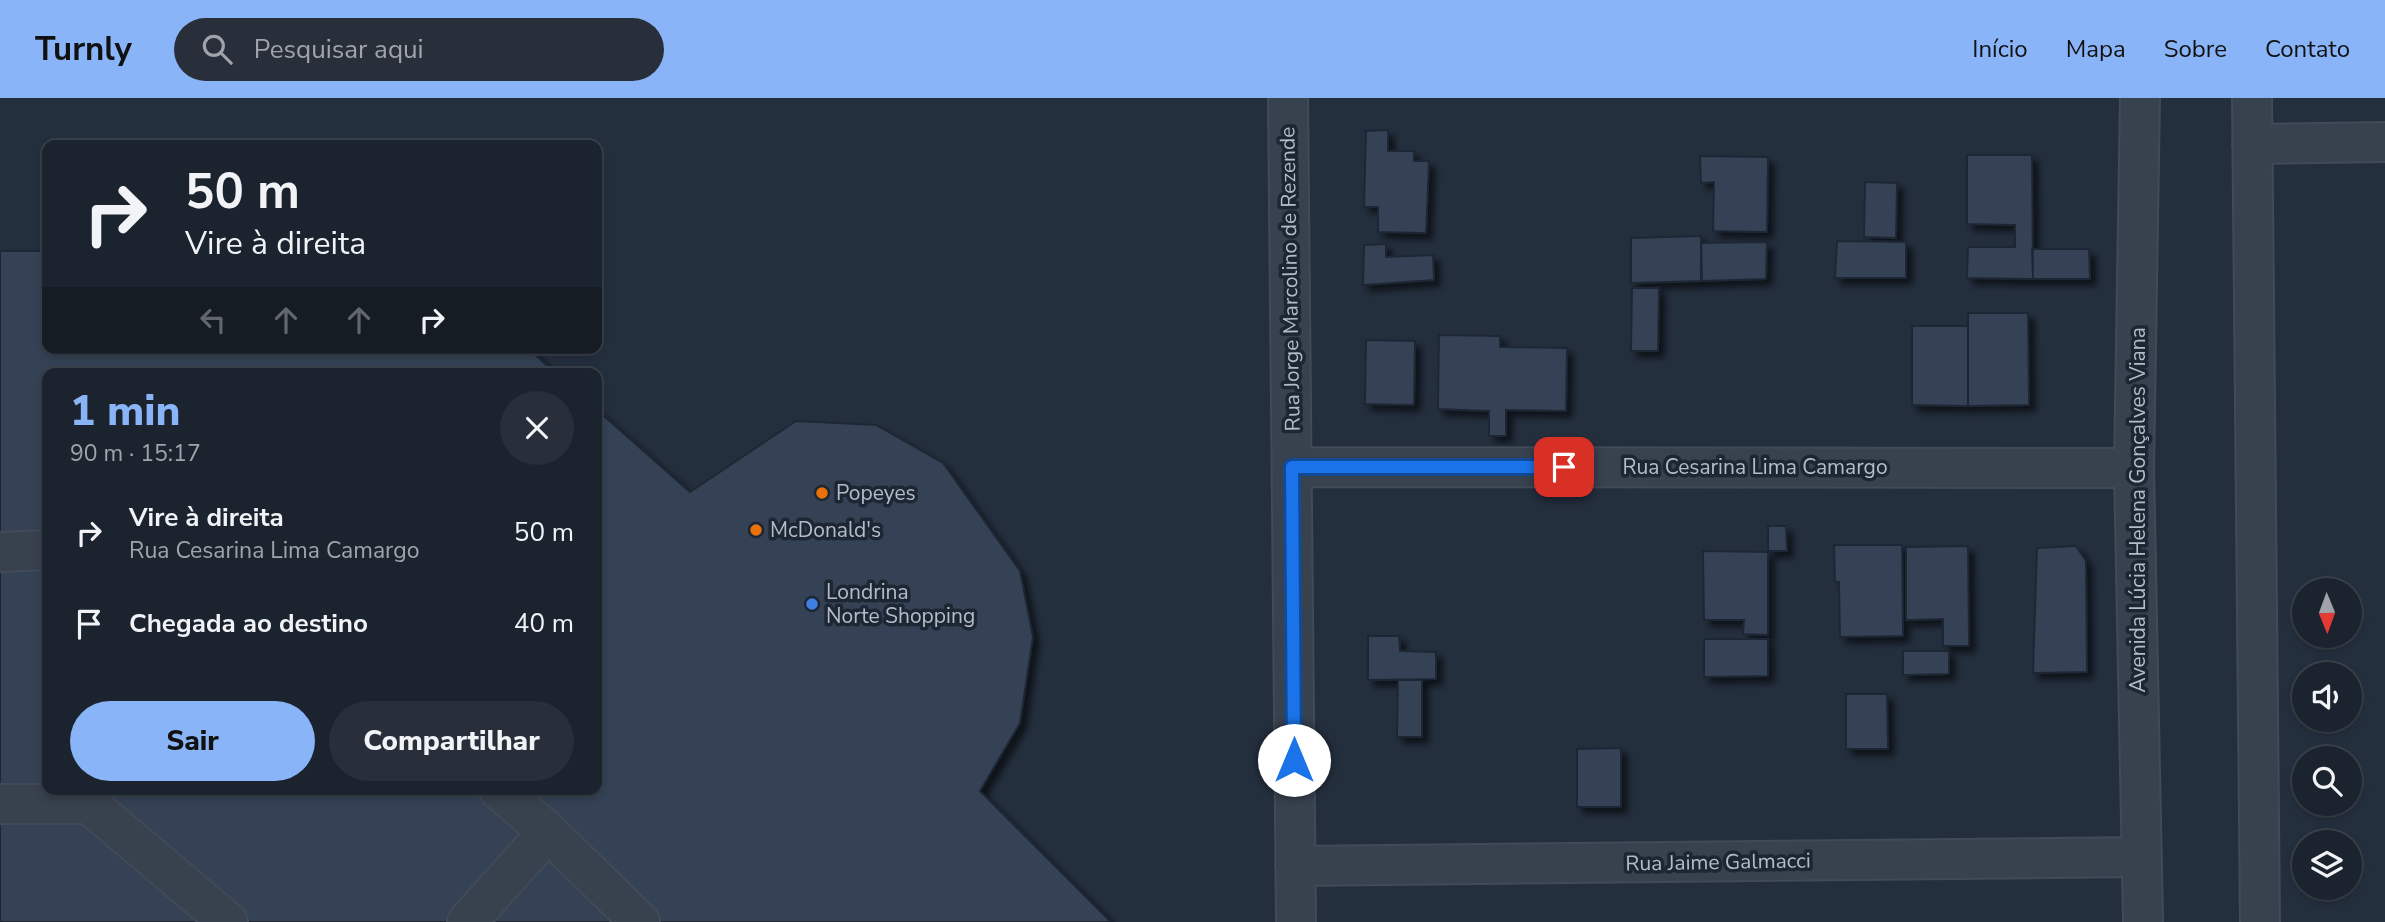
<!DOCTYPE html>
<html lang="pt">
<meta charset="utf-8">
<style>
body{margin:0;font-family:"Nunito Sans",sans-serif;background:#282f3a;color:#f1f3f6;height:100vh;display:flex;flex-direction:column;font-size:26px;white-space:nowrap}
*{box-sizing:border-box;margin:0}
p{font-size:23px;color:#a0a4aa}
.icon{flex:none;width:38px;height:38px;fill:none;stroke:currentColor;stroke-width:2;stroke-linecap:round;stroke-linejoin:round}
.map{position:relative;flex:1;overflow:hidden}
.drawer{position:absolute;left:42px;top:270px;width:560px;height:427px;display:flex;flex-direction:column;background:#1b232e;border-radius:14px;box-shadow:0 4px 10px #0003,0 0 0 2px #39404a}
.drawer>*{flex:none}
.guide{position:absolute;left:42px;top:42px;width:560px;height:214px;border-radius:14px;box-shadow:0 4px 10px #0003,0 0 0 2px #39404a;background:#1b232e;color:#f1f3f6;overflow:hidden}
.needle{width:46px;rotate:179deg}
.tools{position:absolute;left:2292px;top:480px;display:grid;gap:14px}
.tools a{display:grid;place-items:center;width:70px;height:70px;border-radius:50%;background:#1b232e;box-shadow:0 4px 10px #0003,0 0 0 2px #39404a;font-size:35px}
.pin{position:absolute;display:grid;place-items:center;width:60px;height:60px;color:#fff;margin:-30px;border-radius:14px;box-shadow:0 4px 10px #0006}
.me{position:absolute;width:77px;margin:-38px;rotate:0deg;stroke-linejoin:round;filter:drop-shadow(0 0 5px #0008)}
.turn{display:flex;align-items:center;gap:24px;height:147px;padding:0 28px;font-size:32px}
.turn .icon{width:91px;height:91px;stroke-width:2.5}
.turn b{display:block;font-size:49px;line-height:60px}
.lanes{display:flex;align-items:center;height:66px;padding:0 28px;background:#0003;justify-content:center;gap:35px;direction:ltr}
.lanes .off{opacity:.35}
.round{display:grid;place-items:center;flex:none;width:74px;height:74px;border-radius:37px;background:#282f3a}
.head{display:flex;align-items:center;justify-content:space-between;height:119px;padding:0 28px}
h1{font-size:42px;font-weight:800;line-height:52px;color:#8ab4f8}
.button{display:flex;gap:14px;margin-top:auto;padding:14px 28px}
.button a{flex:1;height:80px;border-radius:42px;background:#8ab4f8;color:#111;font-size:28px;font-weight:800;line-height:80px;text-align:center}
.button a+a{background:#282f3a;color:#f1f3f6}
ul{padding:0;list-style:none}
li{display:flex;align-items:center;gap:21px;height:91px;padding:0 28px}
li div{flex:1}
li b{display:block;font-size:26px}
li em{font-style:normal}
header{display:flex;align-items:center;gap:42px;box-sizing:border-box;height:98px;padding:0 35px;background:#8ab4f8;color:#111}
header strong{font-size:33px}
nav{display:flex;gap:38px;margin-inline-start:auto;font-size:24px}
.search{width:490px;height:63px;background:#282f3a;display:flex;align-items:center;gap:18px;box-sizing:border-box;padding:0 24px;border-radius:38px;color:#a0a4aa;font-size:26px}
.map>svg:first-child{display:block}
</style>
<header>
<strong>Turnly</strong>
<div class="search"><svg class="icon" aria-label="search" viewBox="0 0 24 24"><circle cx="10" cy="10" r="6"/><path d="M15 15l6 6"/></svg>Pesquisar aqui</div>
<nav><a>Início</a><a>Mapa</a><a>Sobre</a><a>Contato</a></nav>
</header>
<div class="map">
<svg width="2385" height="824" viewBox="0 0 2385 824">
<defs>
<filter id="shadow"><feDropShadow dx="6" dy="6" stdDeviation="3.5" flood-color="#0009"/></filter>
</defs>
<rect width="100%" height="100%" fill="#242f3e"/>
<path fill="#364354" stroke="#1f2835" stroke-width="2" filter="url(#shadow)" d="M1388 32V53H1414V63H1429L1426 135 1378 134V109H1364L1366 33Z
M1967 57H2032L2033 181 1967 180 1968 149H2015V127L1967 126Z
M1700 58 1768 59 1767 134 1713 133 1714 84 1701 85Z
M1865 84 1897 85 1896 140 1864 139Z
M1701 138 1702 183 1631 185V140Z
M1837 143 1906 144V180H1835Z
M1767 144 1766 181 1701 183V145Z
M1386 146V159L1433 157 1434 182 1363 187 1364 147Z
M2032 151H2089L2090 181H2033Z
M0 153H47V250H528L555 275H47V691H597V312L690 394 796 323 876 327 943 365 1020 473 1033 539 1020 625 980 693 1111 824H0Z
M1632 190H1659L1658 253H1631Z
M1968 215H2028L2029 307 1968 308Z
M1912 228H1968V308L1912 307Z
M1439 237 1500 238V249L1567 250 1566 313 1506 312V338H1489V313L1438 311Z
M1366 242 1415 243 1414 307 1365 306Z
M1768 428H1786L1787 453H1768Z
M1834 447H1902L1903 538 1840 539 1839 484H1835Z
M1968 448 1969 548H1943V521L1906 522V449Z
M2076 448 2086 463 2087 574 2033 575 2037 450Z
M1703 453 1768 454V537L1743 536 1744 522H1704Z
M1368 538H1399L1400 553 1436 554V581L1368 582Z
M1704 541H1768V578L1704 579Z
M1903 553H1949V576L1903 577Z
M1398 582H1422V639H1397Z
M1846 596H1887L1888 651H1846Z
M1621 650V709H1577V651Z"/>
<g fill="none" stroke-linecap="round" stroke-linejoin="round">
<g stroke="#414a57" stroke-width="42">
<path id="minor" d="M1288 0 1296 824
M2140 0 2134 370 2143 824
M2252 0 2260 824
M2252 46 2385 44
M1292 369 2134 370
M0 454 47 452
M498 691 548 734 640 824
M0 706H89L228 824
M1295 768 2142 759
M467 824 548 734"/>
</g>
<use href="#minor" stroke="#38414e" stroke-width="38"/>
</g>
<g fill="none" stroke-linecap="round" stroke-linejoin="round">
<g stroke="#114b97" stroke-width="18">
<path id="route" d="M1294 662 1292 369H1564"/>
</g>
<use href="#route" stroke="#1a73e8" stroke-width="12"/>
</g>
<g fill="#e8710a" stroke="#1d2633" stroke-width="2.5">
<circle cx="822" cy="395" r="7"/>
<circle cx="756" cy="432" r="7"/>
</g>
<circle fill="#3f7fe0" stroke="#1d2633" stroke-width="2.5" cx="812" cy="506" r="7"/>
<g text-anchor="middle" dominant-baseline="central" stroke-width="7" stroke-linejoin="round" paint-order="stroke">
<g font-size="21" fill="#b4bcc9" stroke="#1d2633">
<text transform="translate(1290 181) rotate(-91)">Rua Jorge Marcolino de Rezende</text>
<text x="1755" y="369">Rua Cesarina Lima Camargo</text>
<text transform="translate(2138 412) rotate(-90)">Avenida Lúcia Helena Gonçalves Viana</text>
<text transform="translate(1718 764) rotate(-1)">Rua Jaime Galmacci</text>
</g>
<g font-size="21" fill="#b4bcc9" stroke="#1d2633" text-anchor="start">
<text x="836" y="395">Popeyes</text>
<text x="770" y="432">McDonald's</text>
<text x="826" y="494">Londrina<tspan x="826" dy="24">Norte Shopping</tspan></text>
</g>
</g>
</svg>
<div class="tools">
<a><svg class="needle" viewBox="-14 -14 28 28"><path d="M0-13l5 13h-10z" fill="#e53935"/><path d="M0 13l5-13h-10z" fill="#a0a4aa"/></svg></a>
<a><svg class="icon" aria-label="sound" viewBox="0 0 24 24"><path d="M4 9h4l5-4v14l-5-4H4zM17 9q2 3 0 6"/></svg></a>
<a><svg class="icon" aria-label="search" viewBox="0 0 24 24"><circle cx="10" cy="10" r="6"/><path d="M15 15l6 6"/></svg></a>
<a><svg class="icon" aria-label="layers" viewBox="0 0 24 24"><path d="M12 4l9 5-9 5-9-5zM3 14l9 5 9-5"/></svg></a>
</div>
<div class="pin" style="left:1564px;top:369px;background:#d93025"><svg class="icon" aria-label="arrive" viewBox="0 0 24 24"><path d="M6 21V4h12l-3 4 3 4H6"/></svg></div>
<svg class="me" style="left:1294px;top:662px" viewBox="-20 -20 40 40"><circle r="19" fill="#fff"/><path d="M0-13L10 11 0 6-10 11z" fill="#1a73e8"/></svg>
<div class="guide">
<div class="turn"><svg class="icon" aria-label="right" viewBox="0 0 24 24"><path d="M7 20v-9h11M14 6l5 5-5 5"/></svg><div><b>50 m</b>Vire à direita</div></div>
<div class="lanes"><svg class="icon off" aria-label="left" viewBox="0 0 24 24"><path d="M17 20v-9H6M10 6l-5 5 5 5"/></svg><svg class="icon off" aria-label="ahead" viewBox="0 0 24 24"><path d="M12 20V5M6 11l6-6 6 6"/></svg><svg class="icon off" aria-label="ahead" viewBox="0 0 24 24"><path d="M12 20V5M6 11l6-6 6 6"/></svg><svg class="icon" aria-label="right" viewBox="0 0 24 24"><path d="M7 20v-9h11M14 6l5 5-5 5"/></svg></div>
</div>
<section class="drawer">
<div class="head"><div><h1>1 min</h1><p>90 m · 15:17</p></div><a class="round"><svg class="icon" aria-label="close" viewBox="0 0 24 24"><path d="M6 6l12 12M18 6L6 18"/></svg></a></div>
<ul>
<li><svg class="icon" aria-label="right" viewBox="0 0 24 24"><path d="M7 20v-9h11M14 6l5 5-5 5"/></svg><div><b>Vire à direita</b><p>Rua Cesarina Lima Camargo</p></div><em>50 m</em></li>
<li><svg class="icon" aria-label="arrive" viewBox="0 0 24 24"><path d="M6 21V4h12l-3 4 3 4H6"/></svg><div><b>Chegada ao destino</b></div><em>40 m</em></li>
</ul>
<div class="button"><a>Sair</a><a>Compartilhar</a></div>
</section>
</div>
